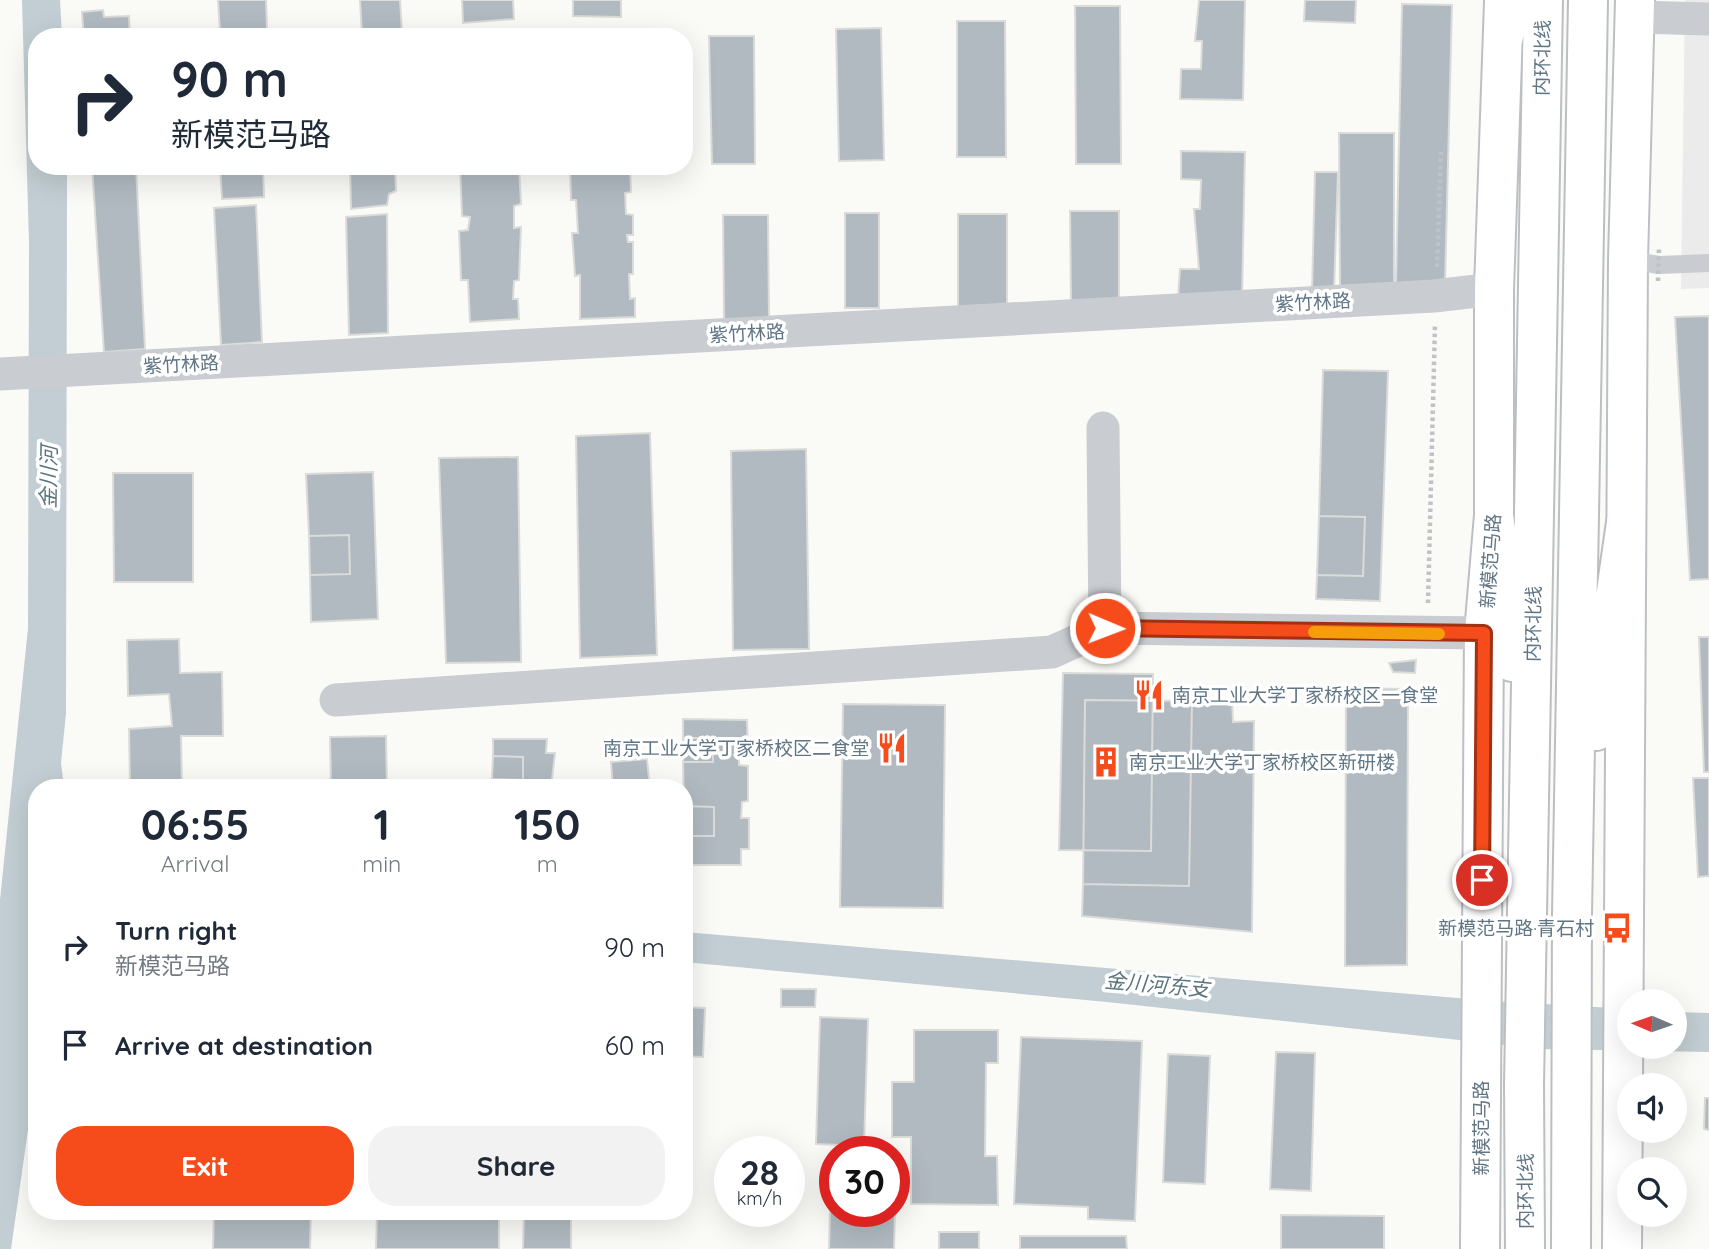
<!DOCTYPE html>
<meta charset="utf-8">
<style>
body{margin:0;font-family:Quicksand,"Noto Sans SC",sans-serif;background:#f2f2f3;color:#1f2937;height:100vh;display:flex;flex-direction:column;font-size:26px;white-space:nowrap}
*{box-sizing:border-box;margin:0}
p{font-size:23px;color:#747a83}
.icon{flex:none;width:38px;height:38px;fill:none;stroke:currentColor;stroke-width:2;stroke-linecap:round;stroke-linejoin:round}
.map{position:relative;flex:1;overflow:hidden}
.panel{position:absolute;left:28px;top:779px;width:665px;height:441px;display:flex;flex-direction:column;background:#fff;border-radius:28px;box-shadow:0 7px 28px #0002}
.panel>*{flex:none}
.top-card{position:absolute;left:28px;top:28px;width:665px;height:147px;border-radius:28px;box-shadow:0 7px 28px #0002;background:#fff;color:#1f2937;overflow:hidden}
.needle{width:46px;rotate:272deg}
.buttons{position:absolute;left:1617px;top:989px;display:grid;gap:14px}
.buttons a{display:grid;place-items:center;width:70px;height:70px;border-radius:50%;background:#fff;box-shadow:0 7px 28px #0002;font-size:35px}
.speed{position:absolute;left:714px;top:1136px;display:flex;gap:14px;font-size:35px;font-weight:700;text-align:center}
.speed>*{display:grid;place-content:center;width:91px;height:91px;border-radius:50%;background:#fff;box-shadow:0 7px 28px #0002;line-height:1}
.speed small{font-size:18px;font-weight:400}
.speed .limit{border:10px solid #d22;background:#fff;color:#111}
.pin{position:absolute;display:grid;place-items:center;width:60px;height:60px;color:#fff;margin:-30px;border:4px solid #fff;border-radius:50%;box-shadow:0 2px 7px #0007}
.me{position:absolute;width:77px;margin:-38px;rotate:91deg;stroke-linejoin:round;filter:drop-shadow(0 0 5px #0008)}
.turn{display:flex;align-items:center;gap:24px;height:147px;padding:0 28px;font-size:32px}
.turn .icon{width:91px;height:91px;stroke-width:2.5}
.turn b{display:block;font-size:49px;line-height:60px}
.eta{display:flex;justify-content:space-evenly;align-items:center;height:119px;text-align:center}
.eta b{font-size:42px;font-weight:800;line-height:49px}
.button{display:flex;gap:14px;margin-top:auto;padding:14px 28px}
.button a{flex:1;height:80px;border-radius:28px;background:#f64b1b;color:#fff;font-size:28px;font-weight:800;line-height:80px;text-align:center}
.button a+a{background:#f2f2f3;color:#1f2937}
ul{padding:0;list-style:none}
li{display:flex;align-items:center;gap:21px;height:98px;padding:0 28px}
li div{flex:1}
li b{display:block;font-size:26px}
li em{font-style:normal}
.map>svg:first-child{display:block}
</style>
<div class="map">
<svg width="1709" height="1249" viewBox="0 0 1709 1249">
<rect width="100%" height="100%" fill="#fafaf7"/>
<path fill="#eaebea" d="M1685 0H1709V288L1681 289Z"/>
<path fill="#c2ced3" d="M22 0H60L62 37H37V166H67L66 713 61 763 64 787 37 788V1067L11 1249H0V900L28 628 29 243Z
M684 932 1492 1001 1629 1009V1046H1675V1012L1709 1013V1052L1542 1049 1107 1002 684 962Z"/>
<path fill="#b0bac0" stroke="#dbdbd9" stroke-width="2" d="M218 0H266L267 29 220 31Z
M360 0H400L402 32 362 35Z
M462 0H513L514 19 463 23Z
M573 0H621V17L573 16Z
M1199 0H1245L1243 100 1180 99 1181 69H1201L1202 41H1195Z
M1305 0H1356L1355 23 1304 21Z
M1402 4 1452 5 1445 284 1396 283Z
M1075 6H1120L1121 164H1076Z
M103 10 104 17 129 16 130 37H84L82 12Z
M957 21H1005L1006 157H957Z
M881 28 884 160 839 161 836 29Z
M709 36H754L755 164H712Z
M1339 133H1394V293L1340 292Z
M1181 151 1245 152 1242 299 1178 297 1180 269H1199L1194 209H1200L1201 180 1181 179Z
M92 166H136L145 349 104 352Z
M220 166H263L264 197 222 199Z
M350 166H395L396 191 389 194 387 205 351 209Z
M519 166 521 204 514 206V228L521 227 519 280 514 281 513 299H518L519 319 470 322 468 280H461L459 231 468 230 470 217 462 216 460 167Z
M570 166H630L631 192 625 193 626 214 633 215V235H627L628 242H633V274H629L630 299 635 298V317L580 319V275L575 276 572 233H578L576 200H571Z
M1315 172H1338L1334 291H1312Z
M256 205 262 342 221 345 214 208Z
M1070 211H1119V305H1071Z
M845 213H879V308H845Z
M387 214 388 333 349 335 346 217Z
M958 214H1007V308H958Z
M723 215H768L769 319H724Z
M1709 316V579L1690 580 1675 317Z
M1323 370 1388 371 1380 601 1316 599 1317 575 1363 576 1365 517 1319 516Z
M650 433 657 655 580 658 576 436Z
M806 449 809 649 733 650 731 451Z
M518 457 521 662 446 663 439 458Z
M373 472 378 619 311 622 310 575 350 574 349 535 309 536 306 474Z
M113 473H193V582H114Z
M1319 516 1365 517 1363 576 1317 575Z
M349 535 350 574 310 575 309 536Z
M1699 637H1709V772H1704Z
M179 639 180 673 222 672 223 736H181L182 788H130L129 729 172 726 169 694 128 696 127 640Z
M1416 660 1415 673 1393 672 1389 663Z
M1063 673 1153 674 1151 851 1059 850Z
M1346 688 1408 689 1407 965 1345 966Z
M1085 700 1192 701 1189 886 1083 884Z
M1192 701H1232L1233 722 1254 721 1252 932 1082 916 1083 884 1189 886Z
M843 704 945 705 943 908 840 907Z
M683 719 747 720 748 752 739 751V765L748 766V801L742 802 741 818H749V849H741V865H684V836H714V807L684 806 683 762H713V738H683Z
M386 736 387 788H331L330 737Z
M683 738H713V762H683Z
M493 739H547L546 753H555L551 788H492V779L523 780V757L493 756Z
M493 756 523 757V780L492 779Z
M647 759 650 788H613L611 762Z
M1693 778H1709V876L1698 877Z
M684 806 714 807V836H684Z
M781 989H816L815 1007H781Z
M684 1007 705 1008 703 1057 684 1056Z
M820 1017 868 1019 864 1146 816 1144Z
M914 1030H998V1063H986L985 1156H997L998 1205 911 1204V1137H892V1082H914Z
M1021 1037 1142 1041 1135 1221 1088 1219V1207L1014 1204Z
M1276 1052 1315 1053 1311 1191 1270 1189Z
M1168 1054 1210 1056 1205 1184 1163 1182Z
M1705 1098H1709V1130L1704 1129Z
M830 1208H835V1211L895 1210 894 1249H829Z
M214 1211H311L310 1249H213Z
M377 1211H499V1249H376Z
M524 1211H571V1249H523Z
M1281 1215 1384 1216V1249H1281Z
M939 1232H979V1249H939Z
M1020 1236H1126L1127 1249H1020Z"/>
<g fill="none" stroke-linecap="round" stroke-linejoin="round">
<g stroke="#bcc0c4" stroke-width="42">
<path id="primary" d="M1480 1249 1484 633 1494 515V289L1504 2
M1622 1249 1628 260 1635 0"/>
</g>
<g stroke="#bbbfc2" stroke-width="42">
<path id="highway" d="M1504 36 1509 0
M1494 515 1512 662
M1596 731 1626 523
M1525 1249 1524 1085 1543 0
M1571 1249 1572 915 1588 0"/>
</g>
<path stroke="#c0c3c5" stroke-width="4.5" stroke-dasharray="3.5 3.5" stroke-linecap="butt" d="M1437 267 1441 152
M1428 603 1435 324"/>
<path stroke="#c9cdd1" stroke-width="18" d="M1628 260 1659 265 1709 263"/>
<path stroke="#c9cdd1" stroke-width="33" d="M1635 17 1709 19
M0 374 1434 296 1494 289
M1103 428 1105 628
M336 700 1052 652 1105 628 1484 633"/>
<use href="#primary" stroke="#fff" stroke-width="38"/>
<use href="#highway" stroke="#fff" stroke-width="38"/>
<path stroke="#c0c3c5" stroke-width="4.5" stroke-dasharray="3.5 3.5" stroke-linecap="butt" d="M1658 281 1659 248"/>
</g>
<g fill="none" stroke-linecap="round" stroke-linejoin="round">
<g stroke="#a03112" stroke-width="18">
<path id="route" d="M1105 628 1484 633 1482 880"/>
</g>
<use href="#route" stroke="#f64b1b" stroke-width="12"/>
<path stroke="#f59e0b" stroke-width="12" d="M1314 632 1439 634"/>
</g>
<defs>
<g id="restaurant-bare" transform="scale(2.415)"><path d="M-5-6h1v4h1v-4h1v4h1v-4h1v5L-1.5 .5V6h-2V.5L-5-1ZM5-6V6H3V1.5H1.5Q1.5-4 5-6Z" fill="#f64b1b" stroke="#fff" stroke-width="2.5" paint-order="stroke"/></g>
<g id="building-bare" transform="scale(2.415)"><path d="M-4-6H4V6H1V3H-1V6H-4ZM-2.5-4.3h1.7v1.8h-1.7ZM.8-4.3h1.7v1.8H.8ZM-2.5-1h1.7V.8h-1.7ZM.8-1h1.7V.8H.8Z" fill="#f64b1b" stroke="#fff" stroke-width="2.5" paint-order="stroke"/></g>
<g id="bus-bare" transform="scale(2.415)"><path d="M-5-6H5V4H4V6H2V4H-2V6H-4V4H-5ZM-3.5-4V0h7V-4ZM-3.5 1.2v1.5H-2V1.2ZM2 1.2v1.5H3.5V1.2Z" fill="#f64b1b" stroke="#fff" stroke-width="2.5" paint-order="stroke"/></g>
</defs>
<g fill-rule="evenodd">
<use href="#restaurant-bare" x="1149" y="695"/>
<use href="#restaurant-bare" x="892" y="748"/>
<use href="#building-bare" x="1106" y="762"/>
<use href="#bus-bare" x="1617" y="928"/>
</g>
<g text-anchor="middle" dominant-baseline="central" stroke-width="7" stroke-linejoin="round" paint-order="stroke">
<g font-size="19" fill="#617685" stroke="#fff">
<text transform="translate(1542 58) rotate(-89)">内环北线</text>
<text transform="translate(1313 302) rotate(-3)">紫竹林路</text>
<text transform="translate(747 333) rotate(-3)">紫竹林路</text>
<text transform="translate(181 364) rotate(-3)">紫竹林路</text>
<text transform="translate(1490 561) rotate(-86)">新模范马路</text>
<text transform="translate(1533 624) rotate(-89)">内环北线</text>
<text transform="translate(1481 1128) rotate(-90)">新模范马路</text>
<text transform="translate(1525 1191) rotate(-90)">内环北线</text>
</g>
<g font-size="19" fill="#617685" stroke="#fff" text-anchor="start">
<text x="1172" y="695">南京工业大学丁家桥校区一食堂</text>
<text x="869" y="748" text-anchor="end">南京工业大学丁家桥校区二食堂</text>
<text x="1129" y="762">南京工业大学丁家桥校区新研楼</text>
<text x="1594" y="928" text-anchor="end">新模范马路·青石村</text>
</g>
<g font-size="21" font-style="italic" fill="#5c767e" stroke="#fff">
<text transform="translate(48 477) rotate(-89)">金川河</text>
<text transform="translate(1157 984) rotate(5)">金川河东支</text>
</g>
</g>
</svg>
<div class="buttons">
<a><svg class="needle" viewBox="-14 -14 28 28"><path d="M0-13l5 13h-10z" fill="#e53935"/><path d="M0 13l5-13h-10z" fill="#747a83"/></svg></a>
<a><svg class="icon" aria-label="sound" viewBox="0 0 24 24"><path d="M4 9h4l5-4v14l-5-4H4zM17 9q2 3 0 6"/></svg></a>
<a><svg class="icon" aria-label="search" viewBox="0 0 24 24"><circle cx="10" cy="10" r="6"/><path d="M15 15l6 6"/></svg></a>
</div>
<div class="speed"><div>28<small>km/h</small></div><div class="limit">30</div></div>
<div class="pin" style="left:1482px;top:880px;background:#d93025"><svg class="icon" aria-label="arrive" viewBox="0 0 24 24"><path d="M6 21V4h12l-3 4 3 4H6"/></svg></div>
<svg class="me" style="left:1105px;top:628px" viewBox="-20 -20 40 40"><circle r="17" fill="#f64b1b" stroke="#fff" stroke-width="3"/><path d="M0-11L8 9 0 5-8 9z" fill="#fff"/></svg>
<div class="top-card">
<div class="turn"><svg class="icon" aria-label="right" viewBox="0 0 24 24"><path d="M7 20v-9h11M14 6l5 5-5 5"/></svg><div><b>90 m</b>新模范马路</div></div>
</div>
<section class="panel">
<div class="eta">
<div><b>06:55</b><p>Arrival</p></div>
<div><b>1</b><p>min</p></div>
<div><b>150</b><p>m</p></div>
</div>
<ul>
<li><svg class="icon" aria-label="right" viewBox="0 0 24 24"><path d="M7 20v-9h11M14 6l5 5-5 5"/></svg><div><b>Turn right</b><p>新模范马路</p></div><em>90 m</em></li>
<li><svg class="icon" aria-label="arrive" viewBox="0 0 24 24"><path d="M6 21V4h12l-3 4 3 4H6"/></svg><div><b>Arrive at destination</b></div><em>60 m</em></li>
</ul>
<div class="button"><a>Exit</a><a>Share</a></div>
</section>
</div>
